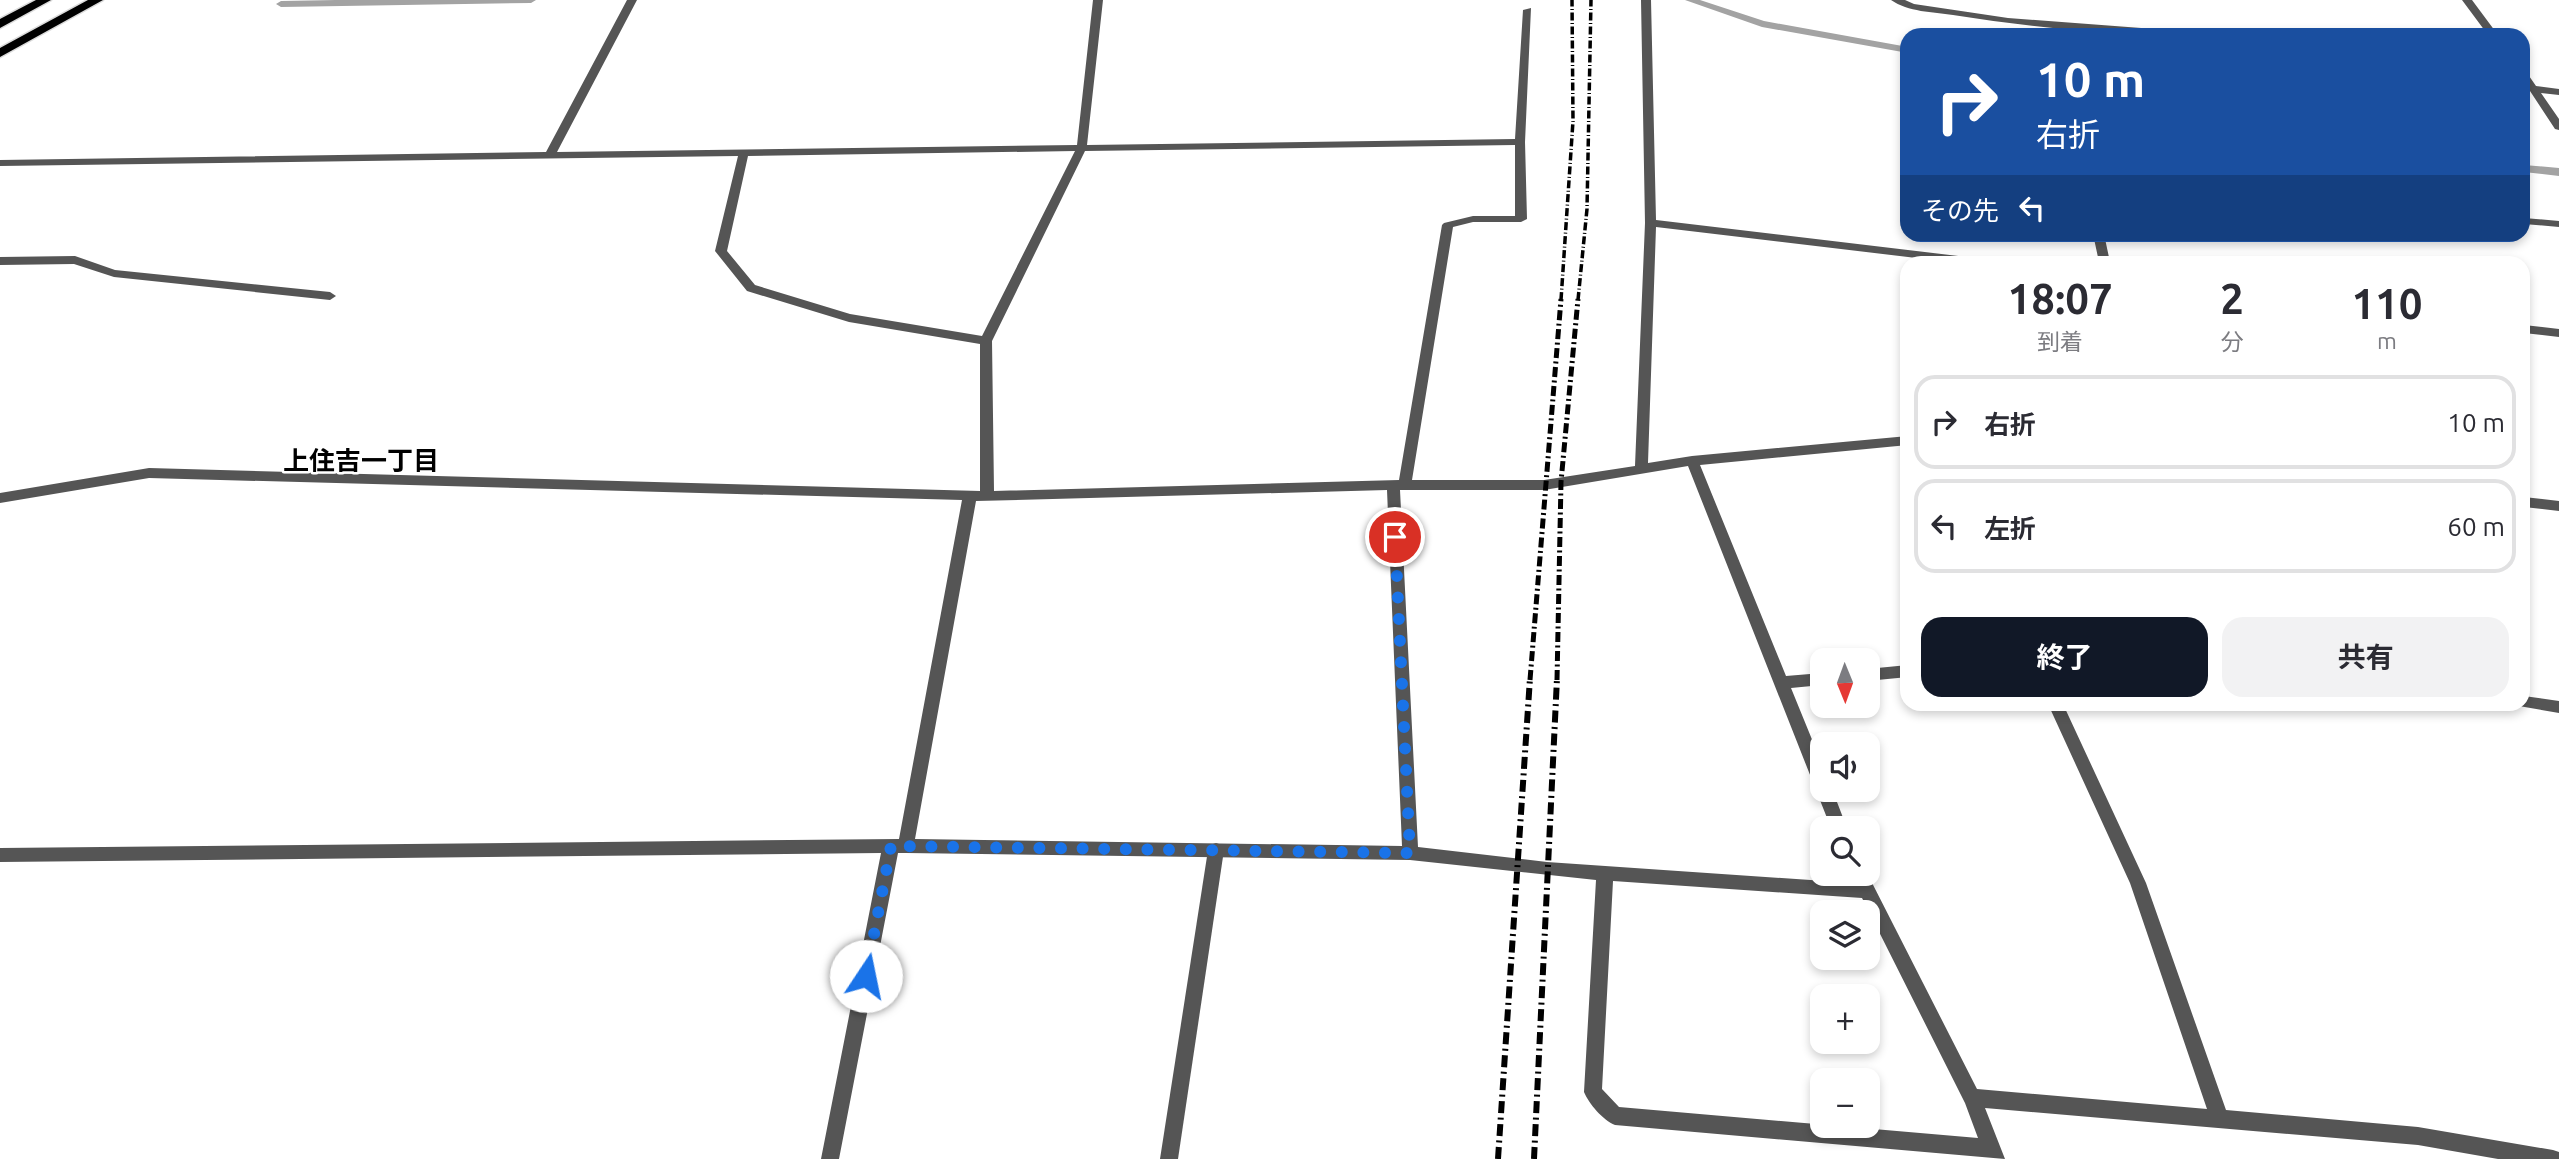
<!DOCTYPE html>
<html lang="ja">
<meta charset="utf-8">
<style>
body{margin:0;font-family:Ubuntu,"Noto Sans JP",sans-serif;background:#f2f2f3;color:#2b2b33;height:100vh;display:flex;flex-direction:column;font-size:26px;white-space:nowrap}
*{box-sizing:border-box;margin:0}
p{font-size:23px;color:#7c7c81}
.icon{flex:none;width:38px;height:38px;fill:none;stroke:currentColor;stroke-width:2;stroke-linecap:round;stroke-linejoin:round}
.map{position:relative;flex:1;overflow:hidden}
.panel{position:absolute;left:1900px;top:256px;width:630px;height:455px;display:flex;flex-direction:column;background:#fff;border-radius:21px;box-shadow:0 4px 10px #0003}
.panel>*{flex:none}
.top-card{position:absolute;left:1900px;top:28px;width:630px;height:214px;border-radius:21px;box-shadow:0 4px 10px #0003;background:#1a4fa0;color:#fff;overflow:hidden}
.needle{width:46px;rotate:179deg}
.controls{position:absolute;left:1810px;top:648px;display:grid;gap:14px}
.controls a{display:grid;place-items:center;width:70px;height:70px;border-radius:14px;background:#fff;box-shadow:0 4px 10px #0003;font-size:35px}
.pin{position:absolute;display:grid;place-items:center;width:60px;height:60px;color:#fff;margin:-30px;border:4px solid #fff;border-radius:50%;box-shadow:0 2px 7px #0007}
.me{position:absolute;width:77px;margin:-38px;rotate:11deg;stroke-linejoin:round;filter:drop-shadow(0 0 5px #0008)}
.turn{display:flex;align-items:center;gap:24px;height:147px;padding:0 21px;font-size:32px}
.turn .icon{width:91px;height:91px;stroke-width:2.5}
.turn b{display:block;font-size:49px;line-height:60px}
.then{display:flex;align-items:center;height:66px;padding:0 21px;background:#0003;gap:14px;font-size:26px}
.eta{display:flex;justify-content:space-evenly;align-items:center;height:119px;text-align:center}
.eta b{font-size:42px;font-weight:700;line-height:49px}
.button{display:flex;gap:14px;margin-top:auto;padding:14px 21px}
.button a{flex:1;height:80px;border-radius:21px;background:#111827;color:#fff;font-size:28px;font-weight:700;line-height:80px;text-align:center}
.button a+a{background:#f2f2f3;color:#2b2b33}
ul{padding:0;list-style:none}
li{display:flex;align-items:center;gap:21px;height:94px;margin:0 14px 10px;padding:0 7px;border:4px solid #e1e1e2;border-radius:21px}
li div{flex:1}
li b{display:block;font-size:26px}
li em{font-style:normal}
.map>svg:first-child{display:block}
</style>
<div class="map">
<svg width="2559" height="1159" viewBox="0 0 2559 1159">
<rect width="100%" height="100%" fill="#fff"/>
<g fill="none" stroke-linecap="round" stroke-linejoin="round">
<path fill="#a3a3a3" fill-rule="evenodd" d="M336 0H536L531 3 281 7 276 4 281 1Z
M1685 0H1700L1764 21 1908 47V53L1762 27Z
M2524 165 2559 168V176L2524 172Z"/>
<g stroke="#dbdbdb" stroke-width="3">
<path id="primary" d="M36 0H51L0 28V19Z
M88 0H103L0 57V48Z"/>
</g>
<path fill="#555" fill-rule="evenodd" d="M1216 843 1222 845 1224 850 1178 1159H1160L1208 850 1210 845Z"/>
<path fill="#555" fill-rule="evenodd" d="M627 0H637L557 152 1077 145 1093 0H1103L1087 145 1515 139 1523 10 1531 8 1525 142 1527 219 1521 222H1473L1453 227 1412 480H1544L1635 466 1645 223 1641 0H1651L1656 220 1975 258 1981 262H1950L1656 227 1648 463 1692 456 1908 436V445L1700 465 1786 676 1822 673V685L1791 688 1822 764V789H1832L1847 828H1831L1688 466 1544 490H1400L1418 847 1547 862 1854 883 1850 873H1867L1977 1089 2207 1109 2130 883 2048 704H2063L2146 883 2226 1110 2418 1127 2553 1150 2559 1152V1159H2498L2418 1145 1985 1108 2005 1159 1615 1125C1603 1120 1589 1104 1584 1092L1596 880 1410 860 906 853H898L839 1159H821L881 853 0 862V848L899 839 962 500 149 478 0 503V493L149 468 980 491V344L849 322 747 291 715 251 738 156 0 166V160L546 152ZM1515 145V216H1473L1444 223 1442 225 1399 480 994 491 992 341 1085 151ZM1075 151 982 336 850 314 755 285 727 251 748 156ZM1387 490 1402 846 915 839 976 501ZM1613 881 1862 898 1965 1103 1978 1138 1619 1107 1602 1089Z
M1891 0H1905L1914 4 2008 18 2194 32 2199 35C2117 35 2034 28 1953 15 1933 12 1908 12 1891 0Z
M2462 0H2472L2498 35H2488Z
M2524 72 2527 73 2536 86 2559 89V95L2541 93 2559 119V130L2555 129 2530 91 2524 89 2526 85 2524 82Z
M2524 218 2559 221V227L2524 224Z
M2093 234H2104L2110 262H2099Z
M75 256 115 270 330 292 336 296 330 300 114 277 74 264 0 265V257Z
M2524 325 2559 329V337L2524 333Z
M2524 497 2559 501V511L2524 507Z
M1908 665V677L1867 681V669Z
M2524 696 2559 701V713L2519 706 2517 704H2524Z"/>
<use href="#primary" fill="#000" fill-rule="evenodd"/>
<path stroke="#000" stroke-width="3.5" stroke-dasharray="8 2.5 1 2.5" stroke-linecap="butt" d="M1561 300 1573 121 1572 0
M1578 300 1587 209 1591 0"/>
<path stroke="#000" stroke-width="5" stroke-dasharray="10 3.5 2 3.5" stroke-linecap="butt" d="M1530 680 1561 299
M1557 680 1561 482 1578 299"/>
<path stroke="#000" stroke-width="6" stroke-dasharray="12 4.5 2 4.5" stroke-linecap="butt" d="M1498 1159 1530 678
M1534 1159 1557 678"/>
</g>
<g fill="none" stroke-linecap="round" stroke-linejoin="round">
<path stroke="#1a73e8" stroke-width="12" stroke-dasharray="0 21.6" d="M866 976 891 846 1410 853 1395 537"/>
</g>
<g text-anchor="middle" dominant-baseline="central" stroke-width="5" stroke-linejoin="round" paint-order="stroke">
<g font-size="26" font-weight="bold" fill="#000" stroke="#fff">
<text x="361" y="460">上住吉一丁目</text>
</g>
</g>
</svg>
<div class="controls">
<a><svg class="needle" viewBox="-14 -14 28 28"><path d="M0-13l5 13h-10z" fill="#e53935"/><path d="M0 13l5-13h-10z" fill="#7c7c81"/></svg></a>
<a><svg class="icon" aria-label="sound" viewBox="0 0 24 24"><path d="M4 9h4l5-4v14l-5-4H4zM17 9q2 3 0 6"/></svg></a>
<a><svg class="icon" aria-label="search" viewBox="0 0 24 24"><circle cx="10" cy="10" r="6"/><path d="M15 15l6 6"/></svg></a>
<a><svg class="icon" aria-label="layers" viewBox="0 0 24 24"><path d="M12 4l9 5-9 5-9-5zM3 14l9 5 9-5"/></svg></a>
<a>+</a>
<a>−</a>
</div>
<div class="pin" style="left:1395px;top:537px;background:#d93025"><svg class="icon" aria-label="arrive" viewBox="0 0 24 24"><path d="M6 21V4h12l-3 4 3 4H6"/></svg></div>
<svg class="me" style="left:866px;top:976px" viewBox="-20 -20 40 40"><circle r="19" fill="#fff"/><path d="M0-13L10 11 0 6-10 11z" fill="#1a73e8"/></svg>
<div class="top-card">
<div class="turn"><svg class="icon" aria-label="right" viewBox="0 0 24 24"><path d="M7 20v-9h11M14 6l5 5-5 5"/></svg><div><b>10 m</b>右折</div></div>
<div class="then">その先<svg class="icon" aria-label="left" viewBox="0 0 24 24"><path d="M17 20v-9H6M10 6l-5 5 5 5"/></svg></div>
</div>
<section class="panel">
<div class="eta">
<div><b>18:07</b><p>到着</p></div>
<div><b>2</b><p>分</p></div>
<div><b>110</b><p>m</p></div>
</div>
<ul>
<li><svg class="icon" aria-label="right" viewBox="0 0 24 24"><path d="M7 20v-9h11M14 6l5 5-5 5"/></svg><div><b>右折</b></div><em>10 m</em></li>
<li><svg class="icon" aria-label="left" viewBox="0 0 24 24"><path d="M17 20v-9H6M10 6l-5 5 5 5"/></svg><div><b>左折</b></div><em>60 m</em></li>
</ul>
<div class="button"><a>終了</a><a>共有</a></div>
</section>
</div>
